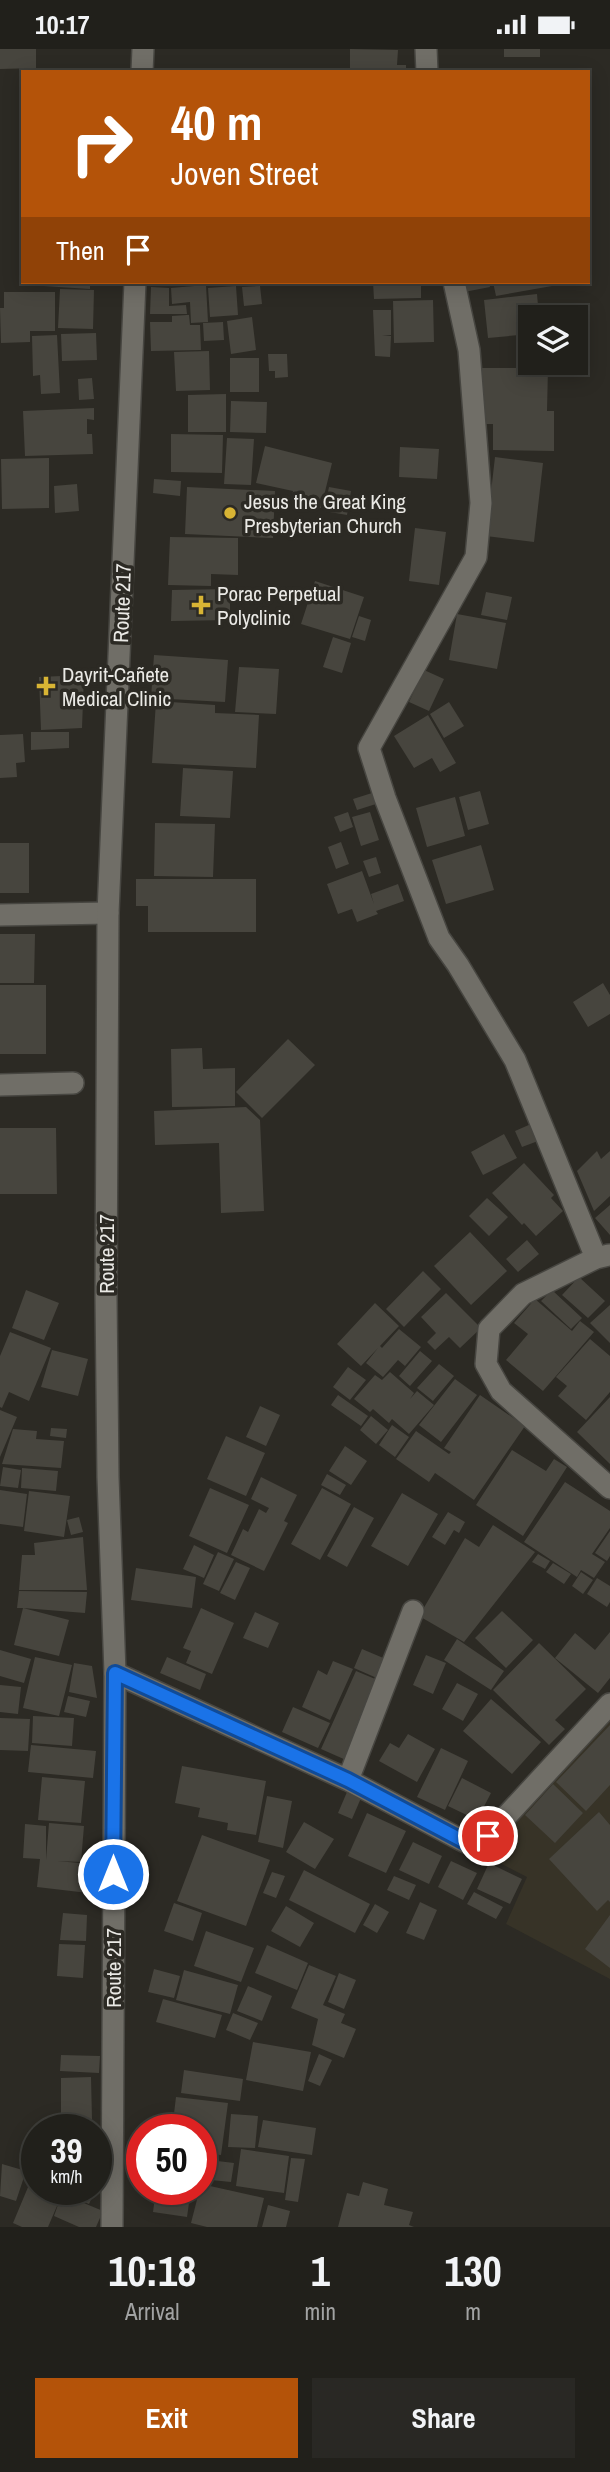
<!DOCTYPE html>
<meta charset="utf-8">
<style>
body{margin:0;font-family:"Archivo Narrow",sans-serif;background:#292824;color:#f1f3f6;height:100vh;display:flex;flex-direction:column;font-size:26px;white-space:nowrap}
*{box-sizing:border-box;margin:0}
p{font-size:23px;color:#a2a3a3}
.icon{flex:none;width:38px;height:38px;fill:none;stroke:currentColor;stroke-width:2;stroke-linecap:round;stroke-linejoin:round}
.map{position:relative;height:2178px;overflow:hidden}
.panel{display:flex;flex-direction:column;background:#21201b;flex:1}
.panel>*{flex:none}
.guide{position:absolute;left:21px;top:21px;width:569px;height:214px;border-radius:0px;box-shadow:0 4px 18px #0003,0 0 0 2px #3e3e3a;background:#b45309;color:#fff;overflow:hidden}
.controls{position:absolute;left:518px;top:256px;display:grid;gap:14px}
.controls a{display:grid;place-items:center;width:70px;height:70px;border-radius:0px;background:#21201b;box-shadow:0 4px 18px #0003,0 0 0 2px #3e3e3a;font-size:35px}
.speed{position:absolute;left:21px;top:2065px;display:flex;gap:14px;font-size:35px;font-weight:700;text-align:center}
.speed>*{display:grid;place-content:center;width:91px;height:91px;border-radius:50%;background:#21201b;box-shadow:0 4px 18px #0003,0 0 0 2px #3e3e3a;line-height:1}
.speed small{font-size:18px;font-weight:400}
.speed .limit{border:10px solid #d22;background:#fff;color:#111}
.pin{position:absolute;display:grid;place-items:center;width:60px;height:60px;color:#fff;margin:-30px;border:4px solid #fff;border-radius:50%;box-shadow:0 2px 7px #0007}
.me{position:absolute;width:77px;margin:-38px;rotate:0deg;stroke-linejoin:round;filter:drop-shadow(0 0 5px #0008)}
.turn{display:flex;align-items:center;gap:24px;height:147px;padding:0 35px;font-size:32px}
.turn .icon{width:91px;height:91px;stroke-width:2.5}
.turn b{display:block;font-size:49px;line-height:60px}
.then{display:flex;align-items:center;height:66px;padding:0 35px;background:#0003;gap:14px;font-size:26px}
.eta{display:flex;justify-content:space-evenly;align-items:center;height:119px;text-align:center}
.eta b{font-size:42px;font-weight:700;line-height:49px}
.action{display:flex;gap:14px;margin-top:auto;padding:14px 35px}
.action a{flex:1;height:80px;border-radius:0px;background:#b45309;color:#fff;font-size:28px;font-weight:700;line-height:80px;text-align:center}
.action a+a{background:#292824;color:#f1f3f6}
.status{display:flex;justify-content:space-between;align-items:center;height:49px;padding:0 35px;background:#21201b;direction:ltr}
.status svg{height:19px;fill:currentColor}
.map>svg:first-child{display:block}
</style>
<div class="status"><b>10:17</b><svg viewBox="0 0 49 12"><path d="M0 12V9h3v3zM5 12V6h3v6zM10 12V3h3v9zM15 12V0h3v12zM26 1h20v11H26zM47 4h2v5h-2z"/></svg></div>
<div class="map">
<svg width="610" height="2178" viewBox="0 0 610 2178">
<rect width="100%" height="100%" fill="#2c2a24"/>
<path fill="#373327" d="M610 1661V1930L506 1875 527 1828 484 1806 518 1764Z"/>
<path fill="#47453e" d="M0 0H36V19L0 20Z
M350 0 398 1 397 16H406V23H350Z
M504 0H540V8H504Z
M28 233H90V240L28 236Z
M150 233H199V235L151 237Z
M373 233H421V249L374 250Z
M457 233H489L490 238 459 244Z
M493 233H569V234L496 247Z
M206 236 208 273 191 274 190 253 172 255 171 239Z
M236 237 238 266 210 268 208 239Z
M260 237 262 255 244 257 242 238Z
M151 238 169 239V257L186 256 187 265H150Z
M60 240 94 241 93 280 58 279Z
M4 243H55V282H30V293L1 294 0 259H4Z
M537 245 539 268H530V285L488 289 484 251Z
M433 251 434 293 394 294 393 252Z
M373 261H391V286H382L391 287 390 308 375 307Z
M187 266H189L190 276H200L201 301 151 302 150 273H172V267Z
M252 268 256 301 231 305 227 272Z
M223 273 224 291 204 292 203 274Z
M96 284 97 311 62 312 61 285Z
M57 286 60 344 41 345 40 326 33 327 32 287Z
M209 302 210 341 176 342 174 303Z
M268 305H287L288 328 275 329V322H269Z
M230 309H259V343H230Z
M481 319H548L547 362H554V402L493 401V375H481Z
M92 329 94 350 79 351 78 330Z
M226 345V383H188V346Z
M231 352 267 353 266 384 230 383Z
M94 359V371L87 370V385H92L93 405 25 407 23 362Z
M171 385 223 386 222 424 171 423Z
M227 389 254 390 251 436 224 435Z
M265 397 332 414 321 459 291 452 293 442 256 434Z
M400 398 439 400 437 430 399 428Z
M495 408 543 414 534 493 486 487Z
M49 409V459L2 460 1 410Z
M154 430 181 432 180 447 153 444Z
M77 435 79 462 55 464 54 437Z
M187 438 275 442 273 489 185 485Z
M329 438 351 442 347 466 324 462Z
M415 479 446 483 439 536 409 532Z
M170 488 238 489V526L211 525V537L168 536Z
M315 532 364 548 350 590 301 575Z
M230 540V571L171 572 172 541Z
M486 543 512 548 507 571 481 566Z
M457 565 506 574 497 620 449 611Z
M359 567 371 571 365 592 352 588Z
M333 588 351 594 342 624 323 618Z
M154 606 228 611 225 653 151 649Z
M239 618 279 620 276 665 235 663Z
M424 621 444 630 429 662 409 653Z
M84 626 82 679 41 681 39 628Z
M156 652 215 656V664L259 666 256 719 152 714Z
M449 653 464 677 444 689 430 665Z
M428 666 456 714 440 723 432 709 414 719 394 687Z
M31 683H69V699L31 701Z
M23 685 25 713 16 714 17 728 0 729V686Z
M183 719 233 722 230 769 180 767Z
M480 742 489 775 468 781 459 748Z
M372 744 376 755 357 761 353 750Z
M455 748 465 787 427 798 416 759Z
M348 763 353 778 340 783 334 768Z
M370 763 379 791 361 797 352 768Z
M155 774 215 775 213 828 154 827Z
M341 793 349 815 336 820 328 798Z
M0 794H29V844H0Z
M481 796 494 841 446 855 432 811Z
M376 808 381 824 369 828 363 812Z
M362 822 374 855 371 845 398 835 404 852 376 862 378 865 357 873 352 860 338 865 327 835Z
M136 830H256V883H148V857H136Z
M0 885H35L34 934H0Z
M603 934 610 946V965L588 978 573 953Z
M0 936H46V1005H0Z
M288 990 315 1016 262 1069 236 1043Z
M202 999 203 1020 235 1019V1057L172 1058 171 1000Z
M246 1058 260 1071 264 1162 221 1164 219 1094 155 1096 154 1062Z
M531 1075 538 1092 522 1098 515 1082Z
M0 1079H56L57 1145H0Z
M504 1085 517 1109 483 1126 471 1103Z
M597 1102 601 1110 610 1102V1147L594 1162 577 1122Z
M524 1114 554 1146 551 1149 563 1162 536 1187 524 1174 522 1176 492 1144Z
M487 1149 508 1168 489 1187 469 1167Z
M610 1156V1186L595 1169Z
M470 1183 507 1222 471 1256 434 1217Z
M527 1191 539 1205 518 1223 506 1210Z
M423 1222 441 1240 404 1278 386 1260Z
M579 1228 605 1252 588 1269 562 1246Z
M26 1241 59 1254 44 1291 12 1279Z
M552 1241 582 1269 571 1280 541 1252Z
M446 1244 481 1279 460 1299 449 1288 435 1301 427 1293 436 1284 421 1268Z
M535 1250 572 1282 580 1272 594 1283 543 1342 506 1311 528 1285 514 1274Z
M375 1254 399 1277 380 1297 382 1299 399 1280 421 1298 405 1317 398 1311 383 1328 366 1314 378 1299 361 1317 337 1295Z
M610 1256V1294L590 1274Z
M10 1283 51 1299 29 1352 9 1343 2 1359 0 1358V1307Z
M590 1290 610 1307V1343L586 1371 558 1347 567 1337 556 1328Z
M52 1301 88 1310 78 1347 41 1338Z
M420 1302 432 1312 410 1337 399 1327Z
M439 1315 454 1327 433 1352 417 1339Z
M348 1318 366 1331 350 1351 333 1338Z
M390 1323 414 1344 410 1350 417 1342 434 1356 409 1385 392 1370 389 1374 373 1360 370 1363 354 1350 375 1326 382 1331Z
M455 1330 477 1346 441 1393 419 1376Z
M338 1346 368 1367 361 1377 331 1356Z
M480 1346 525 1377 474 1451 435 1424 429 1433 396 1410 416 1382 449 1405 451 1403 444 1399Z
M610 1348V1415L577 1383Z
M260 1357 280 1366 266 1397 246 1388Z
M0 1361 17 1368 0 1408Z
M371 1367 388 1381 376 1395 360 1381Z
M392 1376 409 1388 395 1408 379 1396Z
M51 1379 67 1380 66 1389 50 1387Z
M13 1380 37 1382 36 1390 64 1392 61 1419 2 1415Z
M226 1387 265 1404 246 1447 207 1430Z
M345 1397 367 1412 351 1436 329 1422Z
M512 1401 546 1422 554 1410 567 1418 523 1487 476 1456Z
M3 1418 21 1421 18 1439 0 1437Z
M22 1419 58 1422 56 1442 21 1439Z
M327 1425 346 1436 340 1446 321 1436Z
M261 1428 297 1446 284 1472 288 1474 264 1522 231 1506 243 1480 248 1483 259 1460 266 1464 269 1459 251 1450Z
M565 1433 610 1462V1479L592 1505 605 1513 594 1529 581 1521 577 1528 524 1493Z
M210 1439 249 1456 227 1504 189 1487Z
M322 1439 351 1455 320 1511 291 1495Z
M0 1441 27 1445 23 1478 0 1475Z
M29 1442 70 1447 64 1488 24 1482Z
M402 1444 438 1465 408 1517 371 1497Z
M354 1458 374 1469 347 1518 327 1507Z
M448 1463 465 1473 459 1484 454 1481 445 1496 432 1488Z
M79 1468 83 1483 71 1486 67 1471Z
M493 1476 535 1503 464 1593 419 1567 465 1489 479 1498Z
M610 1482V1507L607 1512 595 1504Z
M83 1488 87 1541H19L22 1506H35L34 1494Z
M194 1496 214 1506 204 1529 183 1520Z
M218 1503 234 1510 219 1542 203 1535Z
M538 1505 550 1512 545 1520 532 1513Z
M236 1513 250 1519 235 1551 220 1544Z
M553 1514 571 1525 564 1535 546 1523Z
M136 1519 196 1528 192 1559 131 1551Z
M581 1523 593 1531 583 1545 572 1537Z
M597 1529 610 1537V1553L607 1558 587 1545Z
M19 1542 87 1543 85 1564 23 1559 69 1571 59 1607 14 1596 23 1559H17Z
M201 1559 234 1574 212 1625 186 1614 191 1602 183 1599Z
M502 1562 533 1591 506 1619 475 1589Z
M255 1563 279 1574 268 1599 243 1589Z
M610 1583V1629L598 1644 555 1609 575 1584 595 1601Z
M457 1590 504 1622 491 1641 444 1611Z
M539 1594 586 1640 555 1671 565 1680 549 1696 493 1641Z
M362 1600 388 1611 379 1630 354 1619Z
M0 1601 31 1610 24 1634 0 1627Z
M426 1606 446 1614 433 1645 413 1636Z
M35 1608 72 1616 59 1667 23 1659Z
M167 1608 206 1625 200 1641 160 1624Z
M333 1612 353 1620 330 1671 302 1658 318 1621 327 1626Z
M74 1614 92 1617 97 1649 69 1643Z
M356 1622 380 1632 346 1711 321 1700Z
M457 1634 478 1645 463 1672 442 1660Z
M0 1636 21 1638 18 1665 0 1663Z
M68 1647 90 1652 86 1668 64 1663Z
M491 1650 541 1693 512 1725 463 1682Z
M293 1658 330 1674 318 1699 282 1683Z
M33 1667 74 1669 72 1697 32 1694Z
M0 1669 30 1670 28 1702 0 1701Z
M610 1676V1736L586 1762 556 1733Z
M408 1685 435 1700 417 1733 379 1712 390 1694 399 1699Z
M31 1696 96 1702 93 1729 28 1723Z
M441 1699 468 1712 445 1761 417 1748Z
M182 1717 266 1732 256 1786 227 1781 228 1774 198 1768 200 1759 175 1754Z
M42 1728 85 1732 81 1774 38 1771Z
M462 1729 491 1744 477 1771 448 1757Z
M553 1735 583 1764 555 1794 525 1766Z
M347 1743 361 1749 352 1770 338 1764Z
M267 1747 292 1752 283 1799 258 1793Z
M599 1763 610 1776V1853L608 1851 597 1862 549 1810Z
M367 1764 406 1782 386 1824 348 1807Z
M304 1773 334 1790 315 1820 286 1803Z
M49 1774 84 1777 81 1813 57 1812 91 1815 88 1844 37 1838 40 1810 23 1809 25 1775 46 1777V1811Z
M202 1786 270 1811 246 1877 177 1852Z
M413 1793 442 1807 429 1835 399 1821Z
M451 1812 477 1824 463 1851 438 1838Z
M489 1814 522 1830 510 1855 477 1840Z
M304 1821 370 1855 355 1884 289 1851Z
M272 1823 285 1827 276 1849 263 1844Z
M394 1827 416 1836 409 1851 387 1841Z
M474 1843 503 1858 496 1870 467 1855Z
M420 1853 437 1861 424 1891 406 1884Z
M174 1854 202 1864 193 1892 164 1882Z
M375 1855 389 1863 377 1884 363 1876Z
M286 1857 314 1874 300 1898 271 1882Z
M63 1864 87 1866 86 1892 60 1891Z
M610 1866V1919L585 1900Z
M206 1882 254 1899 241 1933 194 1917Z
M59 1895 85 1896 83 1929 57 1927Z
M267 1896 308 1914 297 1941 255 1924Z
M309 1916 336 1927 323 1956 345 1965 341 1974 356 1980 344 2009 312 1996 318 1970 291 1959Z
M154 1920 180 1927 174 1949 148 1943Z
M184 1921 238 1936 230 1965 176 1951Z
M339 1924 356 1931 344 1960 328 1953Z
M248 1937 272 1947 262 1972 237 1962Z
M163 1950 222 1966 215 1989 156 1973Z
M233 1964 258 1974 250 1991 226 1981Z
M253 1993 311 2003 303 2042 246 2031Z
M319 2005 332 2011 320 2037 308 2032Z
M61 2006 100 2007 99 2024 60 2022Z
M184 2021 243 2030 240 2052 181 2044Z
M91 2028 92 2070 61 2071V2029Z
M176 2048 228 2054 221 2106 201 2104V2081H172Z
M231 2065 258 2067 255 2099 228 2098Z
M263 2071 316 2079 312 2106 258 2098Z
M241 2100 289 2107 284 2144 236 2137Z
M291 2109 305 2110 298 2153 285 2151Z
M201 2110 234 2114 231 2133 201 2130Z
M2 2115 26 2122 16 2152 0 2147Z
M31 2131 37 2133V2140H56L63 2143 62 2145 103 2162 96 2178H79L54 2167 60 2150 48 2178H22L13 2174Z
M363 2133 388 2140 384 2156 413 2163 409 2176 414 2178H338L347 2144 359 2147Z
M201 2135 264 2149 257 2178H207L191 2174Z
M64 2140H96L89 2155 63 2143Z
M156 2140H191L187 2168 153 2163Z
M268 2156 290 2162 286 2178H262Z"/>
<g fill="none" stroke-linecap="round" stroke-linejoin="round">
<g stroke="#474641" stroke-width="24">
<path id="minor" d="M426 0 427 23
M454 233 469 301 481 454 476 508 369 699 385 749 439 889 458 916 515 1011 596 1209
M0 866 108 864
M0 1036 73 1034
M609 1206 596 1209 523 1245 489 1280 486 1315 501 1342 610 1439
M115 1624 348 1731 465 1793 479 1795 488 1787 610 1655
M348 1731 413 1562"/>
</g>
<g stroke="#474641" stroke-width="24">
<path id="secondary" d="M142 23 143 0
M112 2178 115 1624 108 1428 106 1248 108 864 135 233"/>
</g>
<use href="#minor" stroke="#706e67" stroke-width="21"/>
<use href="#secondary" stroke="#706e67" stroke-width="21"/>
</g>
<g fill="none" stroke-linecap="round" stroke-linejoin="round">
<g stroke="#114b97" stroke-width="18">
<path id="route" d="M113 1825 115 1624 348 1731 465 1793 478 1795 488 1787"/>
</g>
<use href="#route" stroke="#1a73e8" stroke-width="12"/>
</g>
<g fill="#d8b434" stroke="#2c2a24" stroke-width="2.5">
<circle cx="230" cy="464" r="7"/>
<path d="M197.5 545.5h7v7h7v7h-7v7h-7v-7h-7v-7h7z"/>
<path d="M42.5 626.5h7v7h7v7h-7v7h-7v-7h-7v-7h7z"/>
</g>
<g text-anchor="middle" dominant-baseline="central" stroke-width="7" stroke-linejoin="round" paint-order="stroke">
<g font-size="21" fill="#eae9e5" stroke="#2c2a24" text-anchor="start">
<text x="244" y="452">Jesus the Great King<tspan x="244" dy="24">Presbyterian Church</tspan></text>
<text x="217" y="544">Porac Perpetual<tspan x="217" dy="24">Polyclinic</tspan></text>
<text x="62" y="625">Dayrit-Cañete<tspan x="62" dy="24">Medical Clinic</tspan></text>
</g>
<g font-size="21" fill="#eae9e5" stroke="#2c2a24">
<text transform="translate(122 554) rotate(-88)">Route 217</text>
<text transform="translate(106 1205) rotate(-90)">Route 217</text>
<text transform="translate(113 1919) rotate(-90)">Route 217</text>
</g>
</g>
</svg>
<div class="controls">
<a><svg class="icon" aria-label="layers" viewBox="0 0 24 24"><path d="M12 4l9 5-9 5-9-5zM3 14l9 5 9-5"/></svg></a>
</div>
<div class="speed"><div>39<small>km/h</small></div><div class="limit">50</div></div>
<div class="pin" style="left:488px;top:1787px;background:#d93025"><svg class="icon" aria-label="arrive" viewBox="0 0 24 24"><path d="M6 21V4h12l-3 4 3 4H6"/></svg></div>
<svg class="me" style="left:113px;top:1825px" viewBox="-20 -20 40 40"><circle r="17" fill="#1a73e8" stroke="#fff" stroke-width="3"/><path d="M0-11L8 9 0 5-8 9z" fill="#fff"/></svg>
<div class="guide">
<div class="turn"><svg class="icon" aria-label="right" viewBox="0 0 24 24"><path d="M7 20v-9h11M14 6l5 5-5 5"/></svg><div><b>40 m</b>Joven Street</div></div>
<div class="then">Then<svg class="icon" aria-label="arrive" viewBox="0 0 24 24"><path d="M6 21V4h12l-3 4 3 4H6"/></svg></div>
</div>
</div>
<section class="panel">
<div class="eta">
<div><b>10:18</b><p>Arrival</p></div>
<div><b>1</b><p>min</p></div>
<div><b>130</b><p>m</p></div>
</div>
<div class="action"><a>Exit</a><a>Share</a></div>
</section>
